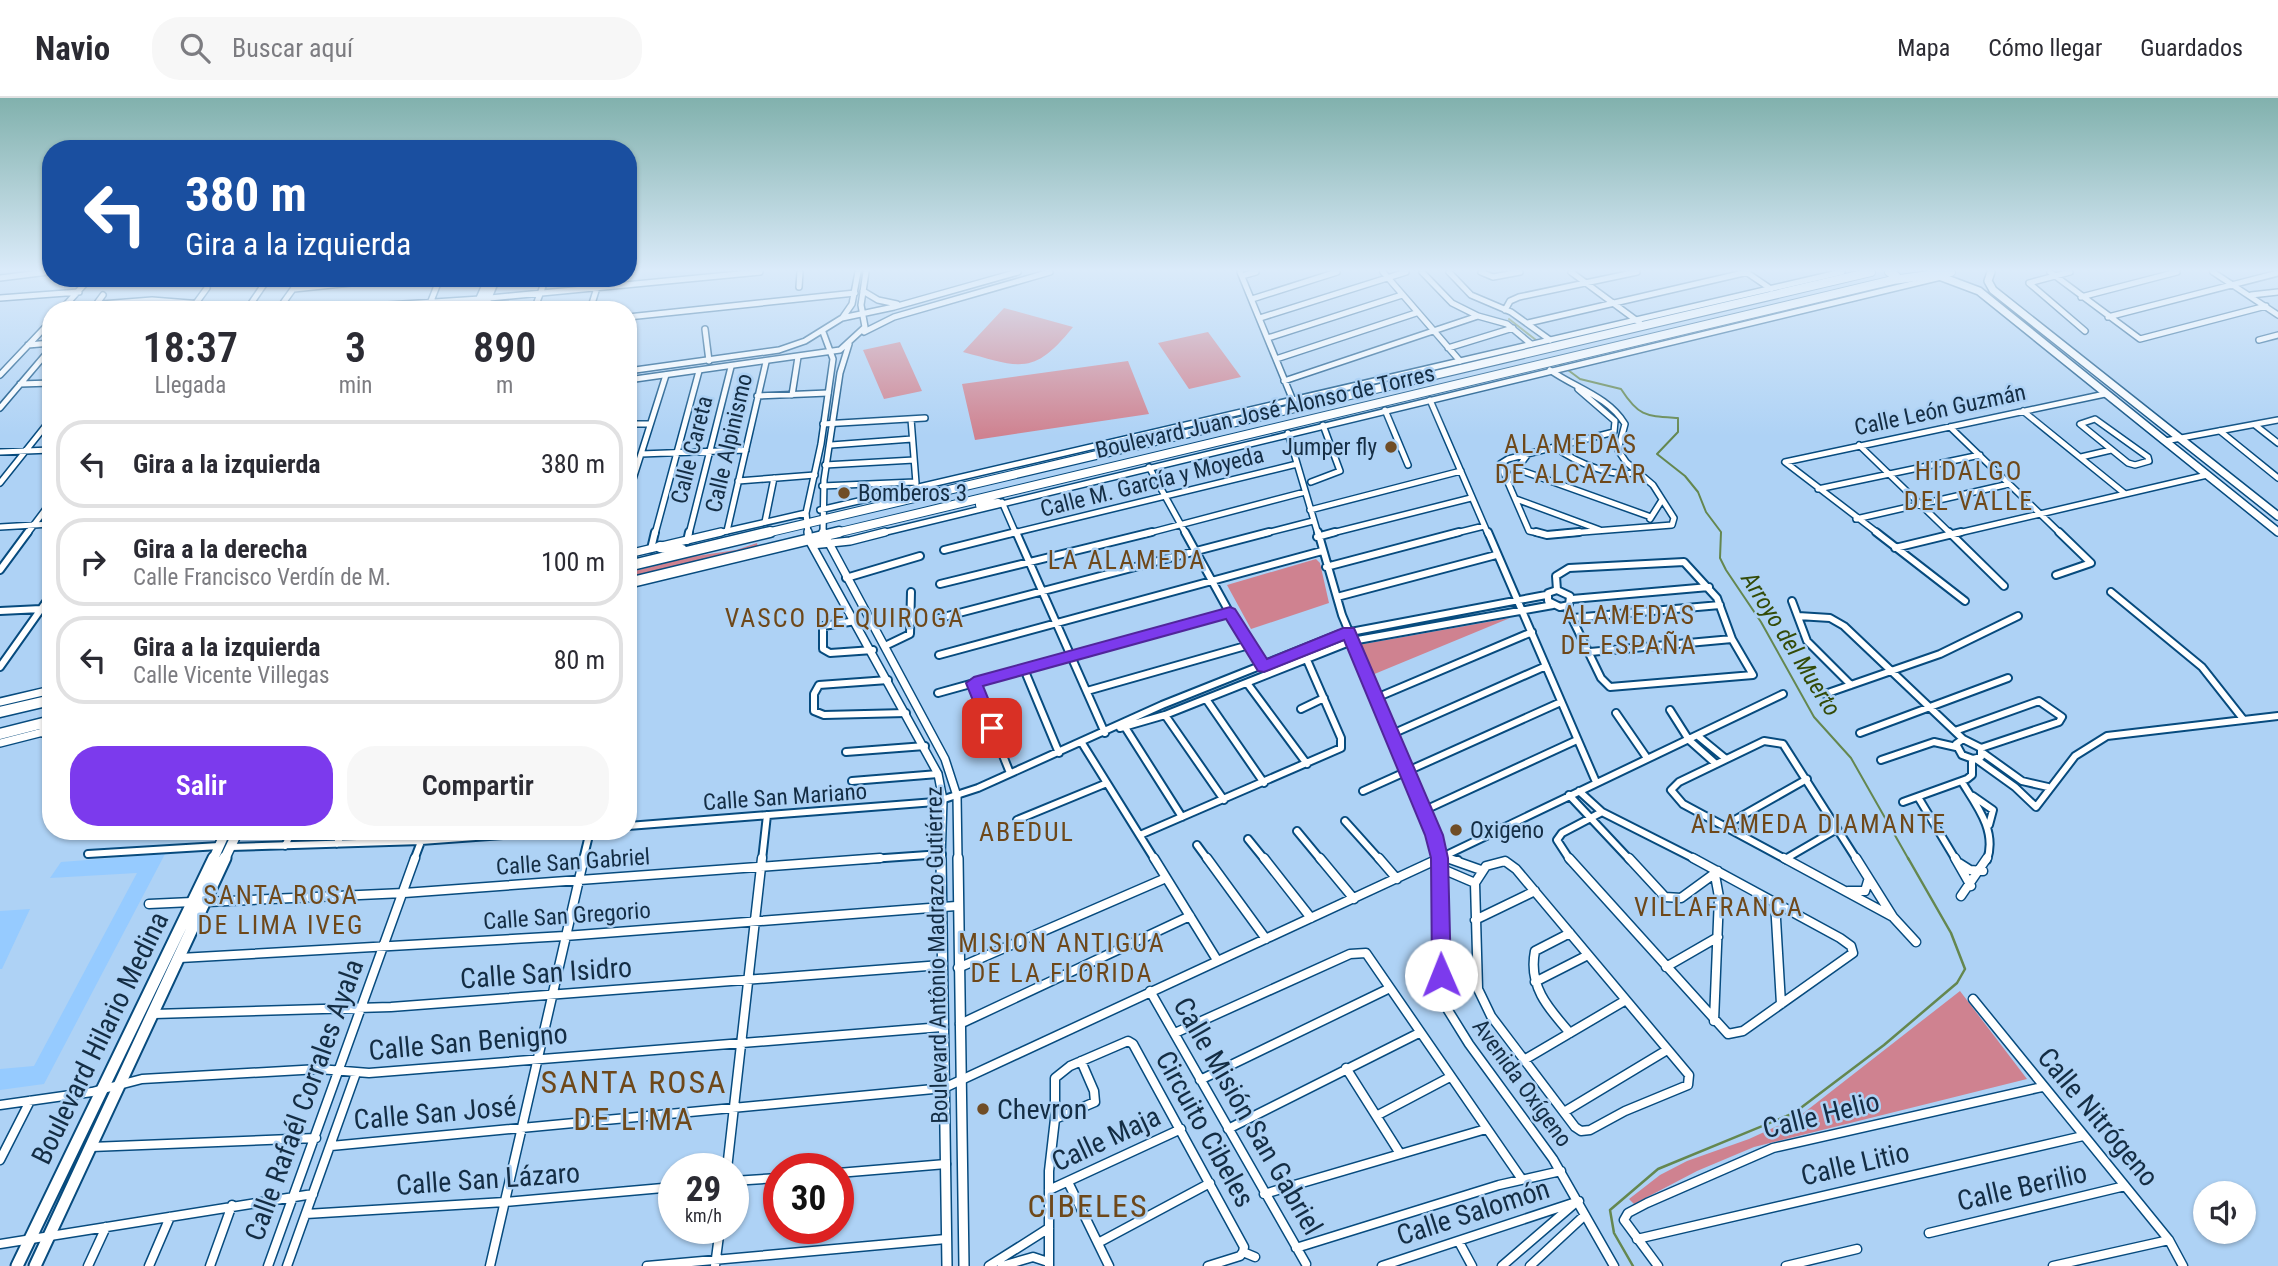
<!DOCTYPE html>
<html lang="es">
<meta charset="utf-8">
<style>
body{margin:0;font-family:"Roboto Condensed",sans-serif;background:#f7f7f7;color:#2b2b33;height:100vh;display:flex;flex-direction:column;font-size:26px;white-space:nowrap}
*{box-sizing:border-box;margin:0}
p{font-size:23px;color:#7c7c81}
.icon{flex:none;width:38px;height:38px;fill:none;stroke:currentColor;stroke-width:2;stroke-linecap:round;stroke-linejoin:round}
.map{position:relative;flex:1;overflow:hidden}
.side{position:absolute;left:42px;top:203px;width:595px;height:539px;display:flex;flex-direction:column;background:#fff;border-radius:28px;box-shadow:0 2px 5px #0004}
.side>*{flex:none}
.top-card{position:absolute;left:42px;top:42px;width:595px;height:147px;border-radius:28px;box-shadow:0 2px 5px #0004;background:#1a4fa0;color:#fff;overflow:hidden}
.controls{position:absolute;left:2193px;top:1083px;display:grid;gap:14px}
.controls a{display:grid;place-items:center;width:63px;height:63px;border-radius:50%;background:#fff;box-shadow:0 2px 5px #0004;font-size:35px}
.speed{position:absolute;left:658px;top:1055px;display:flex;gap:14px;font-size:35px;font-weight:700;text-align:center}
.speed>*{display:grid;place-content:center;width:91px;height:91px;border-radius:50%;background:#fff;box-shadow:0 2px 5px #0004;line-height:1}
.speed small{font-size:18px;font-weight:400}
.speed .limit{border:10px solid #d22;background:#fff;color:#111}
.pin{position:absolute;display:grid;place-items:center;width:60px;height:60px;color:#fff;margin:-30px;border-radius:14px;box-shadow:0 4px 10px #0006}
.me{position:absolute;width:77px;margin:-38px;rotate:359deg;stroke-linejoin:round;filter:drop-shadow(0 0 5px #0008)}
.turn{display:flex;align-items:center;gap:24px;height:147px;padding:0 28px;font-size:32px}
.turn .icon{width:91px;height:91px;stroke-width:2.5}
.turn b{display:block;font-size:49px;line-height:60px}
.eta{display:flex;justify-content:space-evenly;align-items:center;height:119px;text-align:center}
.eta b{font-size:42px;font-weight:600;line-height:49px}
.primary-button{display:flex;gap:14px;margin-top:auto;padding:14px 28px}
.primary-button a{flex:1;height:80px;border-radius:28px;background:#7c3aed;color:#fff;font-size:28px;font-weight:600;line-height:80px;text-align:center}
.primary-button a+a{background:#f7f7f7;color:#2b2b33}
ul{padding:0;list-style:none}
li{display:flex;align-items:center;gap:21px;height:88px;margin:0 14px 10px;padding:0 14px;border:4px solid #e1e1e2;border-radius:28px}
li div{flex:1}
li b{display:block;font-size:26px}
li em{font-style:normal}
header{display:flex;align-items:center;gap:42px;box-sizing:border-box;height:98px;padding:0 35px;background:#fff;border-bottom:2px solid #e1e1e2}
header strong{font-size:33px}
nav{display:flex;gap:38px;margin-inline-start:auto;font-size:24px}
.search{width:490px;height:63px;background:#f7f7f7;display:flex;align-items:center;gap:18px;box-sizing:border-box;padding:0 24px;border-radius:28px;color:#7c7c81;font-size:26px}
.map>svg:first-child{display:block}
</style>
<header>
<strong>Navio</strong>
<div class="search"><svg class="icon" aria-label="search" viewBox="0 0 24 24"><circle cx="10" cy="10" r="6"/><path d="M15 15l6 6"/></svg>Buscar aquí</div>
<nav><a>Mapa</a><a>Cómo llegar</a><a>Guardados</a></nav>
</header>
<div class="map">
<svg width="2278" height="1168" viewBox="0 0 2278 1168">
<rect width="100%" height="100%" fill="#aed2f5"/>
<path fill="#96cbff" d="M165 756 44 986 0 992V971L34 968 137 775 50 780 61 764Z
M30 811 2 871H0V813Z"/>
<path fill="#cf8290" d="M1004 210 1073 229C1033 279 1020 269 963 254Z
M1208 234 1241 279 1189 291 1158 245Z
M900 244 922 293 884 301 863 252Z
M1128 263 1149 316 975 342 962 286Z
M757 445 758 449 628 480V475L683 460 736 452Z
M1316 461 1320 465 1329 505 1251 531 1227 487Z
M1510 520 1372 577 1358 547Z
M1960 893 2027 981 1754 1049 1697 1073 1634 1106 1629 1101 1660 1077 1687 1063 1749 1041 1801 1017Z"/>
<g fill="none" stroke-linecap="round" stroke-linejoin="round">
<path stroke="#64874f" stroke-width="2" d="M1509 221 1536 242
M1560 266 1580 281 1621 291C1639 319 1646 318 1678 320V334L1657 356 1685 378 1698 394 1706 414 1721 434 1720 460 1726 472 1761 524 1814 619 1851 660 1909 762"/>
<path stroke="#64874f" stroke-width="2.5" d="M1633 1168 1614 1135 1610 1112 1658 1071 1794 1015 1884 947 1957 885 1965 871 1951 835 1908 760"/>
<g stroke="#074b7e" stroke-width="8">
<path id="minor-far2" d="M1240 174 1294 305
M1383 174 1460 263
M1422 174 1452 205 1478 218 1507 226 1531 246
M1449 174 1471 197 1511 214 1550 242
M1481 174 1493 179 1520 174
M1571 174 1640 225
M1746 174 1771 191
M2050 174 2140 241 2266 208
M2070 174 2029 185 2085 233
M2213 174 2278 217
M1242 178 1256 174
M799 189 800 174
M294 191 399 180
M2251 197 2278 194
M2081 199 2177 174
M0 200 79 194
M1252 201 1337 174
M431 203 440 180
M63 209 152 202 277 212
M63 210 90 180
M248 210 267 182
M92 212 103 197
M191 212 207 190
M278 212 301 180
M311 212 480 201 760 174
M534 212 546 180
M590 212 600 180
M1505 212 1510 203 1519 199 1637 174
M628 219 855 195
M2108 219 2278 175
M1260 220 1406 174
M1528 225 1748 174
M705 231 709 263
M1268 240 1402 197
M2259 242 2278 237
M28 247 51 245
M1448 250 1513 230
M1276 261 1416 215
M1550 272C1575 290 1608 298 1625 326L1618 352 1626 364 1653 387 1674 420 1672 427 1557 436
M0 277 51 223
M1284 283 1478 218
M20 286 51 285
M792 297 798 259
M757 298 828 295
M1430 302 1488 436
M0 310 51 250
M1385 312 1408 367
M2023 313 2124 395
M911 321 916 385
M2095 321 2148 359 2149 363 2135 367 2128 365 2080 326Z
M628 326H650
M823 326 925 320
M2255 327 2278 345
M1950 329 2061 436
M2220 333 2278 380
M1288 335 1318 436
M831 347 912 341
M1859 347 1951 436
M1556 350C1576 364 1613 381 1638 374
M0 354 51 352
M641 356 746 352
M2081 359 2111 352
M825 367 914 362
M1149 369 1186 436
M1517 371 1651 419
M738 383 815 377
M1508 383 1528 356
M1311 384 1340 373 1323 327
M0 385 51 321
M822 388 915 384
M1818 391 1980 357
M628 397 666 277
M1516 401 1600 432
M1002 404 1016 436
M1310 412 1461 373
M1650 421 1662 402
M1856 421 2009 386
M765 424 774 380
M0 429 51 426
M727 433 766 264
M27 436 51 404
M655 436 699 273
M689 436 731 269
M1009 436 1297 366
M1145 436 1305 394
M1262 436 1313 423
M1328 436 1471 400
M1452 436 1484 428
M1543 436 1529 433 1500 366 1508 361 1614 334 1615 323 1578 291
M1879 436 1785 364 2105 296
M1954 436 2207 377"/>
</g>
<g stroke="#074b7e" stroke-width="10">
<path id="minor-far1" d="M1016 434 1105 635
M1185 434 1238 530 1264 569
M1318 434 1342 517 1434 737 1440 762
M1488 434 1596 684
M1536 434 1547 437 1579 434
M1876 434 1965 503
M1949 434 2004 488
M1317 439 1335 434
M687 443 689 434
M1895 450 1961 434
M651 451 655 434
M944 452 1016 434
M1326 469 1459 434
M0 472 28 434
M2056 477 2091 465 2059 434
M846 480 920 458
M940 486 1152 434
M1557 492 1556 478 1569 470 1684 464 1717 500 1732 541 1753 577 1610 589 1601 580 1566 508
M1557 492 1570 498 1569 507 1560 509 1548 503V495Z
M2111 494 2202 569 2243 621
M1337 499 1496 457
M1572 501 1709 489
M1792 503 1807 543 1851 587
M0 513 41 511
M1798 518 1830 520 1844 528 1963 641
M1573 520 1720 507
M936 521 1269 434
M856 523 823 528V551L830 555 873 552
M885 548 910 536 911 494
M1590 554 1732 541
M939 557 1322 453
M0 569 51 497
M1024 571 1059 655
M888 582 819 587 814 596V613L824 617 906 615
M974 585 1010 675
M1247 585 1307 666
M1087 593 1249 547
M938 595 1230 514
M1825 596 1940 556 2018 518
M1376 600 1532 534
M1206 601 1264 685
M1301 611 1324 600
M1670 612 1689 642 1716 666
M1616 615 1647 660
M1165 617 1224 702
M1123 626 1182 719
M1120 630 1165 617 1352 543 1553 507
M1955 633 2039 603 2062 619 2059 624 1981 650
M1860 635 2008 580
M1392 636 1546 568
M1698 638 1726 661
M1963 641 1981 650V659L1973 661 1962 657 1956 646Z
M1082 645 1155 762
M846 654 925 648
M1983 655 2022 683 2048 689
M1976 661 2015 689 2036 709 2075 658 2107 638 2278 618
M1881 662 1934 644 1956 649
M852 683 938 676
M1962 684C1977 708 1997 733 1987 762
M1363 693 1561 604
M1579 693 1602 714
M1569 697 1630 762
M1973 698 1993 712 1989 727
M1918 699 1956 762
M1903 704 1967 681 1972 677V661
M1425 712 1577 642
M1602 714 1697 762
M1017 722 1107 685
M1345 723 1380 762
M628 728 935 704 978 690 1162 607 1340 536 1546 497
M1724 728 1807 681
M1297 733 1321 762
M1140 737 1341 650V640L1307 562
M1248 741 1265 762
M337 746 342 733
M1197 747 1208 762
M285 748 292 733
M231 749 421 743 560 733
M88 756 219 748
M1441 760 1458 762
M1787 760 1837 731
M414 762 425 733
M583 762 590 733
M762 762 767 717
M856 762 942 756
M1436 762 1783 596
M1570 762 1557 742 1562 735 1602 714
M1787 762 1683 706 1671 692 1679 684 1764 643 1783 646 1857 762"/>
</g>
<g stroke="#074b7e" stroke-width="11">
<path id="minor" d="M1154 760 1217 862
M1207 760 1266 841
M1264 760 1311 820
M1320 760 1354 801
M1379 760 1397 781
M1440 760V861L1446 909 1469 946 1553 1061 1614 1168
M1447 760 1481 772
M1569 760 1728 936 1743 933 1853 855 1851 848 1840 840 1693 760
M1629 760 1665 799 1681 800 1718 773
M1784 760 1893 819
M1856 760 1893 819
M1955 760 1971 788
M1505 763 1516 771 1689 977 1688 987 1625 1013 1590 1032 1581 1033 1575 1029 1491 918 1478 891 1475 785 1486 768Z
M1959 765 1970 772 1983 773
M1440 770 1475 785
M1848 793H1865L1868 783
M1961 798 1987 760
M207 804 404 795 880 760
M1775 804 1781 906
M149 806 192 804
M1893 819 1916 844
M1475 822 1535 793
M1570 835 1535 853C1528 888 1548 910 1570 935
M180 860 565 838 956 808
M1666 869 1718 839
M958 870 1166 780
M1535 884 1588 857
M1150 893 1306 1166
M1973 901 2169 1142 2183 1168
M154 916 391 909 941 867
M1714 923 1719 799 1715 777
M960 926 1190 818
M1175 935 1350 856 1366 855 1521 1080
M1524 962 1626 902
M1346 970 1399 1054
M1200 982 1390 890
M0 1007 92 994 142 981 319 971 369 975 942 929
M1564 1014 1667 952
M1378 1017 1450 979
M1055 1021 1095 1004 1094 993 1081 963
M1228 1031 1419 935
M331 1048 944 990 1440 760
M91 1049 316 1040
M0 1062 30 1003
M727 1071 762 760
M838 1075 946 1066
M733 1083 779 1080
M1068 1084 1109 1168
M1049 1092 1181 1031
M1264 1096 1486 1031
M306 1116 505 1104 674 1089
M1929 1135 2125 1088
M1637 1141 2083 1038
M1459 1144 1472 1168
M1098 1145 1210 1085
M0 1146 313 1096
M1296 1150 1499 1087 1561 1073
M1243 1154 1255 1159
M88 1168 106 1129
M149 1168 170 1119
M210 1168 232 1107
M268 1168 415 760
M287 1168 356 975
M490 1168 584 760
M647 1168 946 1141
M715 1168 720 1130
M989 1168 1049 1130
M1002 1168 1033 1159 1048 1164
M1049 1168V1073L1055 1021V980L1070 968 1128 943 1133 946 1244 1149 1243 1154
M1208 1168 1240 1158 1243 1154
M1382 1168 1579 1103
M1502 1168 1574 1106
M1530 1168 1585 1117
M1658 1168 1624 1122 1628 1115 1647 1105 1773 1050 2042 989
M1786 1168 1857 1151
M2053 1168 2169 1142"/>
</g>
<g stroke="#074b7e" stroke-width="8">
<path id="tertiary-far2" d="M0 180 48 174
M863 193 878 202 897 206
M843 219 852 206 858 174
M864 234 894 219 1050 174
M628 273 779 252 805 243 842 220 894 209 1018 174
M628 282 840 252 865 229 861 207 866 174
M2165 343 2278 322
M820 412 1842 174
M714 436 806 415
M808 436 806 415 821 346 833 261 823 234
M823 436 824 382 840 275 849 246
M878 436 1941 179"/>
</g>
<g stroke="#074b7e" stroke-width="10">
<path id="tertiary-far1" d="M808 434 809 442 938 676 943 702 941 762
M823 434 945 661 957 698 958 762
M812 447 850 443 885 434
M628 456 721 434
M0 604 51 592
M0 645 47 633"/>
</g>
<g stroke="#074b7e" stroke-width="12">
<path id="tertiary" d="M941 760 947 1168
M958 760 964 1168"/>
</g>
<g stroke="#074b7e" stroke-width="10">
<path id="secondary-far2" d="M1991 174 1988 183 1993 192 2278 418
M1931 175 1979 193 2278 434
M475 212 489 180
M483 212 496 180"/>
</g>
<g stroke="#074b7e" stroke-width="12">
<path id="secondary-far1" d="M213 762 226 733
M224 762 238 733"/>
</g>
<g stroke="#074b7e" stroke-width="15">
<path id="secondary" d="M17 1168 214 760
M35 1168 225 760"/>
</g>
<g stroke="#074b7e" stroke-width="10">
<path id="primary-far1" d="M1889 174 1896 178 1893 182
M980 407 998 405
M762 436 1871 174
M832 436 1893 182 1951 174"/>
</g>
<g stroke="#074b7e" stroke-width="13">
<path id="primary" d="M660 449 682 452
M628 468 770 434
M628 485 839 434
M0 614 51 602
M44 634 51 631
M0 636 51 623"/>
</g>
<use href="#minor-far2" stroke="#fff" stroke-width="5"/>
<use href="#minor-far1" stroke="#fff" stroke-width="6"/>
<use href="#minor" stroke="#fff" stroke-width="8"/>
<use href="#tertiary-far2" stroke="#fff" stroke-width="5"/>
<use href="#tertiary-far1" stroke="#fff" stroke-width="7"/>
<use href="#tertiary" stroke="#fff" stroke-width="9"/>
<use href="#secondary-far2" stroke="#fff" stroke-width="7"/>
<use href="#secondary-far1" stroke="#fff" stroke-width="9"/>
<use href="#secondary" stroke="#fff" stroke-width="11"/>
<use href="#primary-far1" stroke="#fff" stroke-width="8"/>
<use href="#primary" stroke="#fff" stroke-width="10"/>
</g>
<linearGradient id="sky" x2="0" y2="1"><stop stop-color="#81b1ad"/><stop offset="0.51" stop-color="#dbebfa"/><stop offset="1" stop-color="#dbebfa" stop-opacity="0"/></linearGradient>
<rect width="2278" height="338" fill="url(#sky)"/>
<path fill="#7c3aed" stroke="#51269a" stroke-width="2" d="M1230 509 1235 511 1267 561 1343 530H1354L1443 737 1448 760 1451 877 1448 883 1441 885 1434 883 1432 877 1431 760 1425 737 1344 542 1264 574 1258 573 1226 521 983 588 1000 630 992 636 984 630 966 585 974 579Z"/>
<g fill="#704d26" stroke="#aed2f5" stroke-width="2.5">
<circle cx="1391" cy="349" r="7"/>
<circle cx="844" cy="395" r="7"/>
<circle cx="1456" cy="732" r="7"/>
<circle cx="983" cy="1011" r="7"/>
</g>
<g text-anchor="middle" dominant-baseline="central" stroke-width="5" stroke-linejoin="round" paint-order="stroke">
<g font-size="23" fill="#142d44" stroke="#aed2f5">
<text transform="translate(1940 312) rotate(-12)">Calle León Guzmán</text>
<text transform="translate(1265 314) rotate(-13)">Boulevard Juan José Alonso de Torres</text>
<text transform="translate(729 345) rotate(-77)">Calle Alpinismo</text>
<text transform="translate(692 352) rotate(-76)">Calle Careta</text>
<text transform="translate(1152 384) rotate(-14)">Calle M. García y Moyeda</text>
<text transform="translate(785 699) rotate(-4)">Calle San Mariano</text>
<text transform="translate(573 764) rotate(-4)">Calle San Gabriel</text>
<text transform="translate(567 818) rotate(-4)">Calle San Gregorio</text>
<text transform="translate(937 857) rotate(-91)">Boulevard Antônio Madrazo Gutiérrez</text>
<text transform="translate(1522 985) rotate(54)">Avenida Oxígeno</text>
</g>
<g font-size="23" fill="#142d44" stroke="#aed2f5" text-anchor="start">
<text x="1377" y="349" text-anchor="end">Jumper fly</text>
<text x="858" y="395">Bomberos 3</text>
<text x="1470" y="732">Oxigeno</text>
</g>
<g font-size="24" font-style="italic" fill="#334b08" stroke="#aed2f5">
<text transform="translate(1791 546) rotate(58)">Arroyo del Muerto</text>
</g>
<g font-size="26" letter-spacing="2" fill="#6e481a" stroke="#aed2f5">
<text x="1571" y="346">ALAMEDAS<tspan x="1571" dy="30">DE ALCAZAR</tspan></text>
<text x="1969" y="373">HIDALGO<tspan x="1969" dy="30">DEL VALLE</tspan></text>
<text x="1127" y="462">LA ALAMEDA</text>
<text x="1629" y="517">ALAMEDAS<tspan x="1629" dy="30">DE ESPAÑA</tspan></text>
<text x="845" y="520">VASCO DE QUIROGA</text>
<text x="1819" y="726">ALAMEDA DIAMANTE</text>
<text x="1027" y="734">ABEDUL</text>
<text x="281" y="797">SANTA ROSA<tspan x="281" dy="30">DE LIMA IVEG</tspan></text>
<text x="1719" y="809">VILLAFRANCA</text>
<text x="1062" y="845">MISION ANTIGUA<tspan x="1062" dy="30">DE LA FLORIDA</tspan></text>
</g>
<g font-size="28" fill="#142d44" stroke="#aed2f5">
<text transform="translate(546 875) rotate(-4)">Calle San Isidro</text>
<text transform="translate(100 940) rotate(-64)">Boulevard Hilario Medina</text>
<text transform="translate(468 944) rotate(-5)">Calle San Benigno</text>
<text transform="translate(304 1002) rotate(-70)">Calle Rafaél Corrales Ayala</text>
<text transform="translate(435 1015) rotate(-5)">Calle San José</text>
<text transform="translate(1821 1017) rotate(-14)">Calle Helio</text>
<text transform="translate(1248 1018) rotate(60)">Calle Misión San Gabriel</text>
<text transform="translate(2098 1019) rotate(50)">Calle Nitrógeno</text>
<text transform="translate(1205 1031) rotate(61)">Circuito Cibeles</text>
<text transform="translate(1106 1041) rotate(-25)">Calle Maja</text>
<text transform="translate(1855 1066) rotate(-13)">Calle Litio</text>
<text transform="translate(488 1081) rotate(-4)">Calle San Lázaro</text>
<text transform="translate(2022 1089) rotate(-13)">Calle Berilio</text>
<text transform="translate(1473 1114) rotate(-18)">Calle Salomón</text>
</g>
<g font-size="28" fill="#142d44" stroke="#aed2f5" text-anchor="start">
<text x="997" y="1011">Chevron</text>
</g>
<g font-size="32" letter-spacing="2" fill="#6e481a" stroke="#aed2f5">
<text x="634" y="984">SANTA ROSA<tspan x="634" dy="37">DE LIMA</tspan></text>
<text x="1088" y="1108">CIBELES</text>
</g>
</g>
</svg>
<div class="controls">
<a><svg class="icon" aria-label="sound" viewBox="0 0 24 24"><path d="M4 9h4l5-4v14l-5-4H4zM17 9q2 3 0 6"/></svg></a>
</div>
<div class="speed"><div>29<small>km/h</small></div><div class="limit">30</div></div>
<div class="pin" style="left:992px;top:630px;background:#d93025"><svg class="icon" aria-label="arrive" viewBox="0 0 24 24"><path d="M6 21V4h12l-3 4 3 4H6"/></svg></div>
<svg class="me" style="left:1441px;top:877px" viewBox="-20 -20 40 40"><circle r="19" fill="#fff"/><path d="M0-13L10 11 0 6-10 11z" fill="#7c3aed"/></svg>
<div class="top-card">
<div class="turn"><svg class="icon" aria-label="left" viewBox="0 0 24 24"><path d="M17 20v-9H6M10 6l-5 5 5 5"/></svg><div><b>380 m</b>Gira a la izquierda</div></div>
</div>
<section class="side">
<div class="eta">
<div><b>18:37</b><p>Llegada</p></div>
<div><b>3</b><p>min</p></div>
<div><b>890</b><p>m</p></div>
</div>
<ul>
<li><svg class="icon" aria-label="left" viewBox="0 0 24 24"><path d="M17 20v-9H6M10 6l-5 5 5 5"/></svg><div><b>Gira a la izquierda</b></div><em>380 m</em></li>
<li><svg class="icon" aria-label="right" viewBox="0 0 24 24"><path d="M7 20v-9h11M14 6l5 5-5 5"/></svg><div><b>Gira a la derecha</b><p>Calle Francisco Verdín de M.</p></div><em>100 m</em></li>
<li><svg class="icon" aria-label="left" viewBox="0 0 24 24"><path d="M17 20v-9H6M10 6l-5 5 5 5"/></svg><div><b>Gira a la izquierda</b><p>Calle Vicente Villegas</p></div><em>80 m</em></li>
</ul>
<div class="primary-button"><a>Salir</a><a>Compartir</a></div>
</section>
</div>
